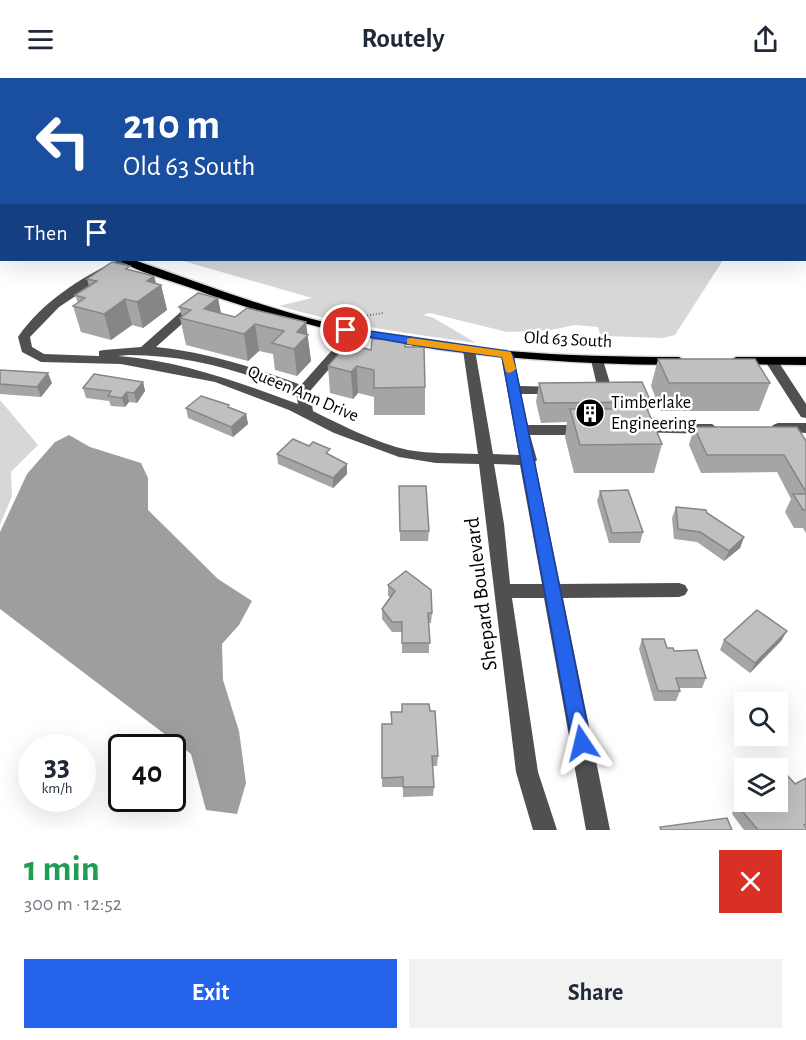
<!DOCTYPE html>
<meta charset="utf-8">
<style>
body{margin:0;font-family:"Alegreya Sans",sans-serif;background:#f2f2f3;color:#1f2937;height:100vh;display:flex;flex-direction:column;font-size:22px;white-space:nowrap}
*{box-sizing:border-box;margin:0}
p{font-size:20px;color:#747a83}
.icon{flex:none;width:33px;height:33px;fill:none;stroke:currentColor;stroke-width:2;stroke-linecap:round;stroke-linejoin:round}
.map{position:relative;height:752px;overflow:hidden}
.side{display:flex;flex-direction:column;background:#fff;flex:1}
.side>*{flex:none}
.banner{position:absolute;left:0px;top:0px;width:807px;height:183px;box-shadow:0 6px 24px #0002;background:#1a4fa0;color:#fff;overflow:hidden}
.fabs{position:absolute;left:734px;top:614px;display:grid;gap:12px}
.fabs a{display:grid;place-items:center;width:54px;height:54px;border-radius:0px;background:#fff;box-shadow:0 6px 24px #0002;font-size:30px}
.speed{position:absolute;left:18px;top:656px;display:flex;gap:12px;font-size:30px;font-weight:700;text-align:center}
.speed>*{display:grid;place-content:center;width:78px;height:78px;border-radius:50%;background:#fff;box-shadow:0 6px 24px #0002;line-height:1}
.speed small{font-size:15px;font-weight:400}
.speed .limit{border:3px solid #111;border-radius:9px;background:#fff;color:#111}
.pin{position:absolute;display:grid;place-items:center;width:51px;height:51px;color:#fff;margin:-26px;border:3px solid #fff;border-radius:50%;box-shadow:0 2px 6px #0007}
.me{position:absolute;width:66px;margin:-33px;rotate:350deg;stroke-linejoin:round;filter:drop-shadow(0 0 4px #0008)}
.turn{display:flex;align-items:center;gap:21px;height:126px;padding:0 24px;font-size:27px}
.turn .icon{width:78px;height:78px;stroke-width:2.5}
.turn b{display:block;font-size:42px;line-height:51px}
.then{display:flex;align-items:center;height:57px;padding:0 24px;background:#0003;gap:12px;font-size:22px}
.round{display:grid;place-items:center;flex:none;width:63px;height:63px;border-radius:0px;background:#f2f2f3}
.overview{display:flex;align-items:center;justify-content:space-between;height:102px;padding:0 24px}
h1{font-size:36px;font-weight:700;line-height:45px;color:#1e9e55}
.button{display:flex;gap:12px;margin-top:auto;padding:12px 24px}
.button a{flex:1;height:69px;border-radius:0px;background:#2563eb;color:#fff;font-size:24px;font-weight:700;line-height:69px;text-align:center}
.button a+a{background:#f2f2f3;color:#1f2937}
header{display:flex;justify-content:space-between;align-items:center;height:78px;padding:0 24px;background:#fff;font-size:27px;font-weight:700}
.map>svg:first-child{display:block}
</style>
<header><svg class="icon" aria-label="menu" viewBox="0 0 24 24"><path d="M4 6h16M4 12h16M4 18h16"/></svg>Routely<svg class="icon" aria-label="share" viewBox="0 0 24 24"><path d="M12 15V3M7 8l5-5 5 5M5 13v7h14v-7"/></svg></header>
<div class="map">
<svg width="806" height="752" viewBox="0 0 806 752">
<rect width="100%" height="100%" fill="#fff"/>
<path fill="#d7d7d7" d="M553 0H787L806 1V13V2Z
M180 182H723L675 257 663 260 605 258 600 256 598 249 575 247 551 252 507 254 430 235 423 237 432 239 476 265C410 256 344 247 279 228L312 220Z
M0 322 38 367 11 394 12 418 0 447Z"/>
<path fill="#9e9e9e" d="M69 357 90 369 141 385 148 400V432L218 501 252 523 239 547 222 566 223 602 239 653 246 705 237 736 206 732 191 676 0 531V454L27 396 55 364Z"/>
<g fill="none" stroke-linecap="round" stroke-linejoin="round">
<g stroke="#dbdbdb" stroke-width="3">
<path id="major" d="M0 132H2V138H0Z
M120 182H134C198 204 261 229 328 245 443 273 561 279 679 279L685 283 679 287C512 286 349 269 191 210 175 204 131 192 120 182Z
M736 279H806V287L731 286 730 283Z"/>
</g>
<path stroke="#727272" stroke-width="1.5" stroke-dasharray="1 1.5" stroke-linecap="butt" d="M698 0 702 2"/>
<path stroke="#727272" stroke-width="2" stroke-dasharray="1 2" stroke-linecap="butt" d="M364 238 383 235"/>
<path fill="#505050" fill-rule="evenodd" d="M230 0H243L242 2Z
M392 0H399L390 2Z
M456 0H463L455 2Z
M547 0H553L546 2Z
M118 182H130L59 229 30 259 32 269 44 276 99 278V273L104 272 141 269 184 231 188 230 194 234 192 237 156 269C206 274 253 289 301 307L334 270H342L344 273 342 276 310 313 313 333C341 347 377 365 408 372 431 376 454 375 478 376L463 272 465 269H473L475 272 493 376 519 377 501 277 502 274H512L513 277 520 308 562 309 564 312 562 315 557 316H521L528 347H586L593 352 586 357H530L537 382 535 384 560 506 679 505 685 507 688 512 685 517 679 519 563 520 610 752H586L544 520H512L538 694 557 752H533L516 694 479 386 436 385 399 379 334 355 289 332 215 304 121 286 41 284 22 274 18 259C42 224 80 200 118 182ZM129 277C189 277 242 293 296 315L298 326C239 304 181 283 118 278ZM494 386 520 387 542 506H510L504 446Z
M597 278 603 282 612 312 610 315 593 316 586 312 588 309 597 308 591 282Z
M771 279 776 280 806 326V340L801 339 765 283Z
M778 345H806V355L773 353 771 350 773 347Z
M637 346H712L719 351 712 356 632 354 630 351 632 348Z"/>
<use href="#major" fill="#000" fill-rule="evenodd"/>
</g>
<path fill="#a5a5a5" d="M482 0H516L515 2H481Z
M131 192 154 198 156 205 161 207 167 232 143 250 132 247 111 262 81 254 73 228 78 225 75 217 89 208 87 201Z
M218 220 221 236 307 256 311 283 297 298 275 292 273 276 259 273 248 283 186 267 180 240 182 239 179 229Z
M405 269 425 309V337H374V319L358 315 353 321 330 315 328 288 371 272Z
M658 281 770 305 759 333H661L651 308Z
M0 292 52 305 41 319 0 316Z
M143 304 145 313 137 325 129 324 125 329 111 328 109 323 86 320 83 310Z
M539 305 651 324 648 334 662 366 654 395H574L565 359 567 344 541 345 536 324Z
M186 330H230L246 336 248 346 233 359 188 340Z
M694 349 806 363V455L803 450H794L785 434 791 421 777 394 701 395 689 367Z
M277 376 331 377 347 396 333 410 278 386Z
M399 408 429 453 428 463H400Z
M600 413 643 454 640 465H609L597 423Z
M676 429 707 435 744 459 740 470 724 483 697 464 674 461 672 440Z
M388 507 432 535 431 545H429V575H402V554H392L382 541V531L390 519 388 518Z
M787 553 781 563 750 595 720 572 724 562Z
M642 561 674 573 706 600 702 610H679L680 613 676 623H654L639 571Z
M430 633 438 678 437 688H432L434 709 433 718 403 719V709H382V700L392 646 402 634Z
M795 706 806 752H744L732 736 737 727Z"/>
<path fill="#868686" d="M507 0H516L515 2 506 1Z
M154 198 157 210 161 207 167 232 143 250 137 224 147 203Z
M218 220 223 246 204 231Z
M125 221 132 247 111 262 104 236Z
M306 244 311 283 297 298 294 271 297 254Z
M255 246 259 273 248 283 244 256Z
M357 288 358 315 353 321 351 294Z
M48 295 52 305 41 319 37 309Z
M143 304 145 313 137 325 134 315Z
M127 314 129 324 125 329 122 320Z
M246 336 248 346 233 359 231 349Z
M347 386V396L333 410V400Z
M744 459 740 470 724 483 729 473Z
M787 553 781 563 750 595 755 585Z"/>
<path fill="#c0c0c0" stroke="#868686" stroke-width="1.5" d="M112 184 130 188 126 191 154 198 147 203 161 207 137 224 125 221 104 236 73 228 85 220 75 217 97 203 87 201Z
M198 215 218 220 204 231 235 239 247 230 306 244 297 254 308 257 294 271 272 265 284 253 255 246 244 256 180 240 191 232 179 229Z
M372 261H405V269H424L425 309 374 310V292L357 288 351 294 328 288 347 266 371 272Z
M658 281H755L770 305H669Z
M0 292 48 295 37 309 0 306Z
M94 296 143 304 134 315 127 314 122 320 108 318 111 313 83 310Z
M642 304 651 324 544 325 539 305Z
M201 318 229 327 228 329 246 336 231 349 186 330Z
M570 331H647L662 366 580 367Z
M694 349H797L806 363V414L784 377H707Z
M293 361 309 368 313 364 330 371 326 375 347 386 333 400 277 376Z
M399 408H426L429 453H400Z
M628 412 643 454 612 455 600 413Z
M793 416H806V432H803Z
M676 429 706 432 707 435 744 459 729 473 700 454 678 451Z
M406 493 431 512 432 535H428L430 565H402V544H392L382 531 395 513 388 507Z
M757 532 787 553 755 585 724 562Z
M642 561H664L667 570H673L674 573 697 572 706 600H676L680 613H658Z
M402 626H429L430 633H435L438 678H432L434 709H403V699L382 700V646H392L391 634H402Z
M787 697 795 706 806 700V746L804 747 806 749V752H758L737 727 744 723H777V703Z
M727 740 732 752H661L660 749Z"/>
<path fill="#2563eb" stroke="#184099" stroke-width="1.5" d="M342 249 507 273 513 277 591 665 588 672 582 674 575 672 572 665 502 279 438 271 346 255 341 252Z"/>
<path fill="#f59e0b" d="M411 260 511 274 516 291 510 295 506 294 502 279 407 266V261Z"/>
<defs>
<g id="building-disc" transform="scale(1.5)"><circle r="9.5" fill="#000" stroke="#fff"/><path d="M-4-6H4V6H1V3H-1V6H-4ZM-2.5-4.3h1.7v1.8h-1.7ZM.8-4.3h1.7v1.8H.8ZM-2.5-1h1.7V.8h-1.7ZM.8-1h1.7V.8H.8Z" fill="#fff"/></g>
</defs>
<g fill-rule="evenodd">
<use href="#building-disc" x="590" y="335"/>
</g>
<g text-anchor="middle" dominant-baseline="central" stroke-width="5" stroke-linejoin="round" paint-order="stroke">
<g font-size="18" fill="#000" stroke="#fff">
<text transform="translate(568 262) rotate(3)">Old 63 South</text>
<text transform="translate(303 316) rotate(23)">Queen Ann Drive</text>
</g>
<g font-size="18" fill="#000" stroke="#fff" text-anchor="start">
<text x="611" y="325">Timberlake<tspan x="611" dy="21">Engineering</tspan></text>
</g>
<g font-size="21" fill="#000" stroke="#fff">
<text transform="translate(481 516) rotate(-97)">Shepard Boulevard</text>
</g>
</g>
</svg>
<div class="fabs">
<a><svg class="icon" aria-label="search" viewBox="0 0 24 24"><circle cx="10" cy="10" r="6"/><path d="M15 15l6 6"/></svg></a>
<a><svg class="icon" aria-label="layers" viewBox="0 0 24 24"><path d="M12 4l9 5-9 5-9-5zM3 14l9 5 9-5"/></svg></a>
</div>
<div class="speed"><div>33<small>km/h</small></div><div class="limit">40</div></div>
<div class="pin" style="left:346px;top:252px;background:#d93025"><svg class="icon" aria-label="arrive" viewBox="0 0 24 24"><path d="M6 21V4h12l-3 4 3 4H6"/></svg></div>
<svg class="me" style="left:582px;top:665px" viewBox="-20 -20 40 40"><path d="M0-17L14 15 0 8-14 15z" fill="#2563eb" stroke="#fff" stroke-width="4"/></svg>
<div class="banner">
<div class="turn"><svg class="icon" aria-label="left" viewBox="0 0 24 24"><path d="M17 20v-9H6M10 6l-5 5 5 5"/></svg><div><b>210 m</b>Old 63 South</div></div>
<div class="then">Then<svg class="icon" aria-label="arrive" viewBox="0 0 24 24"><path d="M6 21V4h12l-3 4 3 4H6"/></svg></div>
</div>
</div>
<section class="side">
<div class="overview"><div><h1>1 min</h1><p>300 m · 12:52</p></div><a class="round" style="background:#d93025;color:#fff"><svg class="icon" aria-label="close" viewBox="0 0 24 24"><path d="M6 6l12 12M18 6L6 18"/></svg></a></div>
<div class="button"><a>Exit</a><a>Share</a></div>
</section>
